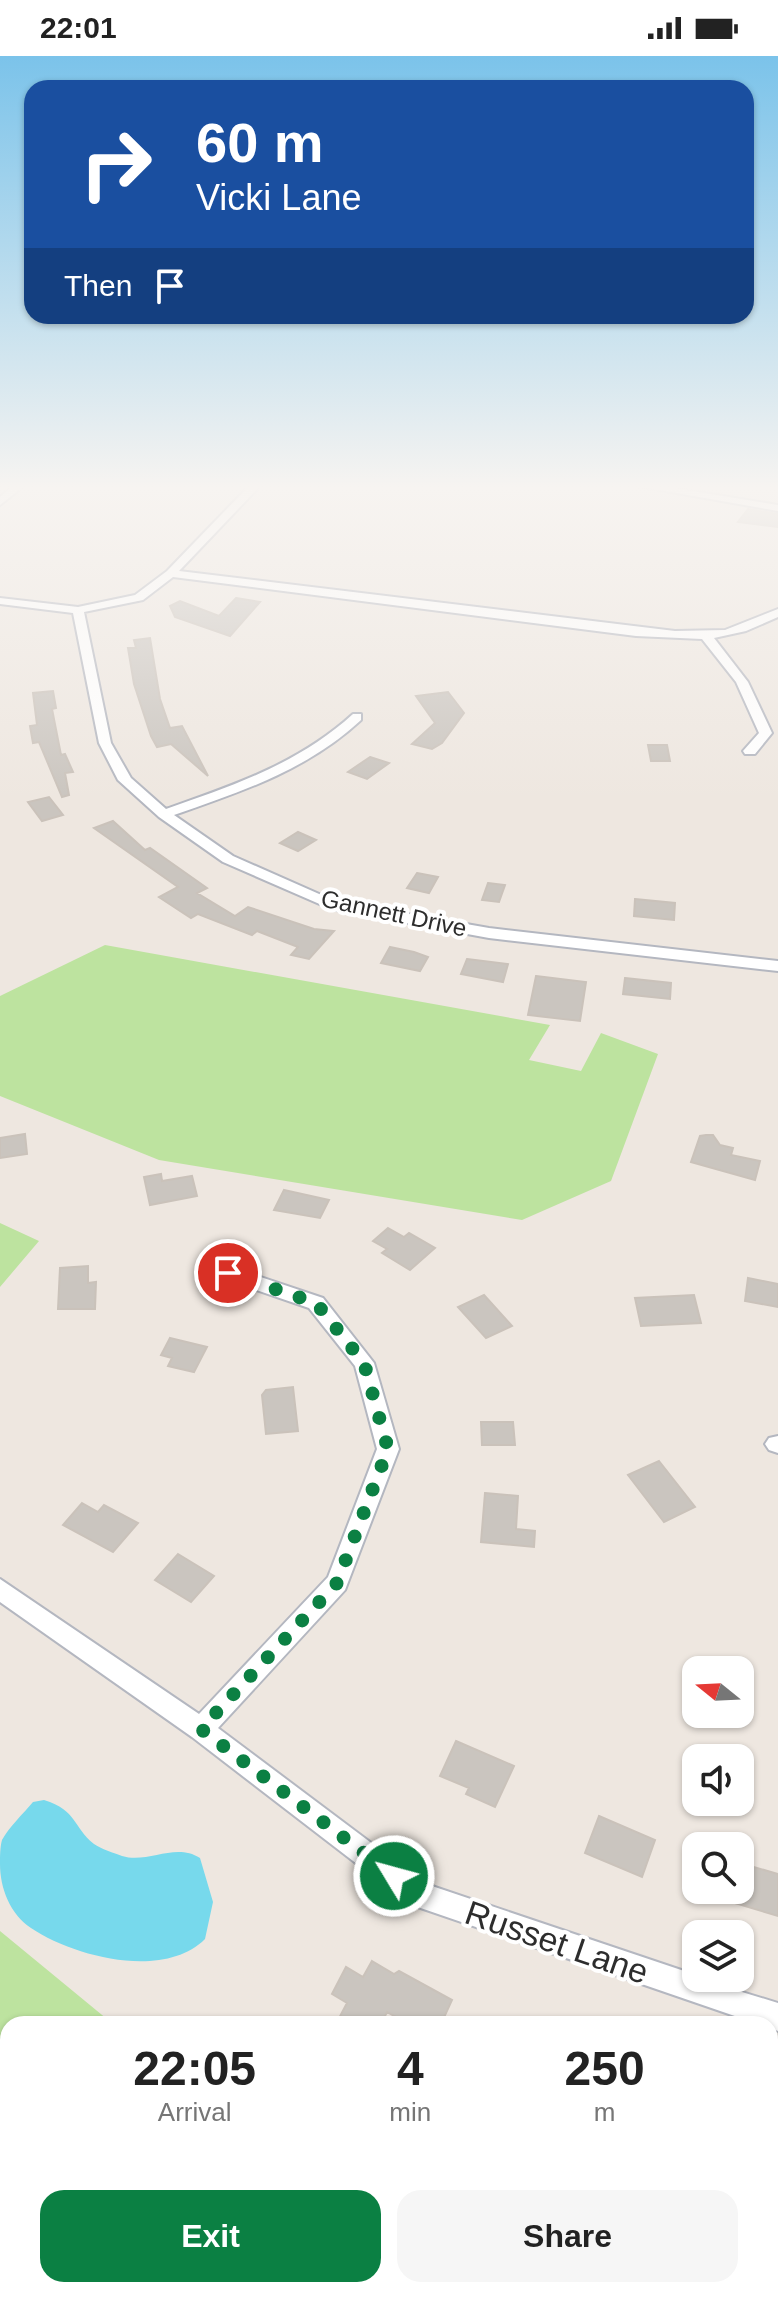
<!DOCTYPE html>
<style>
body{margin:0;font-family:Helvetica,sans-serif;background:#f6f6f6;color:#222;height:100vh;display:flex;flex-direction:column;font-size:30px;white-space:nowrap}
*{box-sizing:border-box;margin:0}
p{font-size:26px;color:#767676}
.icon{flex:none;width:44px;height:44px;fill:none;stroke:currentColor;stroke-width:2;stroke-linecap:round;stroke-linejoin:round}
.map{position:relative;flex:1;overflow:hidden}
.drawer{position:absolute;left:0px;top:1960px;width:778px;height:282px;display:flex;flex-direction:column;background:#fff;border-radius:24px 24px 0 0;box-shadow:0 2px 6px #0004}
.drawer>*{flex:none}
.guide{position:absolute;left:24px;top:24px;width:730px;height:244px;border-radius:24px;box-shadow:0 2px 6px #0004;background:#1a4fa0;color:#fff;overflow:hidden}
.needle{width:52px;rotate:288deg}
.controls{position:absolute;left:682px;top:1600px;display:grid;gap:16px}
.controls a{display:grid;place-items:center;width:72px;height:72px;border-radius:16px;background:#fff;box-shadow:0 2px 6px #0004;font-size:40px}
.pin{position:absolute;display:grid;place-items:center;width:68px;height:68px;color:#fff;margin:-34px;border:4px solid #fff;border-radius:50%;box-shadow:0 2px 8px #0007}
.me{position:absolute;width:88px;margin:-44px;rotate:307deg;stroke-linejoin:round;filter:drop-shadow(0 0 6px #0008)}
.turn{display:flex;align-items:center;gap:28px;height:168px;padding:0 40px;font-size:36px}
.turn .icon{width:104px;height:104px;stroke-width:2.5}
.turn b{display:block;font-size:56px;line-height:68px}
.then{display:flex;align-items:center;height:76px;padding:0 40px;background:#0003;gap:16px;font-size:30px}
.eta{display:flex;justify-content:space-evenly;align-items:center;height:136px;text-align:center}
.eta b{font-size:48px;font-weight:600;line-height:56px}
.button{display:flex;gap:16px;margin-top:auto;padding:16px 40px}
.button a{flex:1;height:92px;border-radius:24px;background:#0b8043;color:#fff;font-size:32px;font-weight:600;line-height:92px;text-align:center}
.button a+a{background:#f6f6f6;color:#222}
.status{display:flex;justify-content:space-between;align-items:center;height:56px;padding:0 40px;background:#fff;direction:ltr}
.status svg{height:22px;fill:currentColor}
.map>svg:first-child{display:block}
</style>
<div class="status"><b>22:01</b><svg viewBox="0 0 49 12"><path d="M0 12V9h3v3zM5 12V6h3v6zM10 12V3h3v9zM15 12V0h3v12zM26 1h20v11H26zM47 4h2v5h-2z"/></svg></div>
<div class="map">
<svg width="778" height="2241" viewBox="0 0 778 2241">
<rect width="100%" height="100%" fill="#eee7e0"/>
<path fill="#bde39f" d="M105 889 550 969 529 1004 581 1015 601 977 658 998 611 1125 522 1164 159 1104 0 1040V940Z
M0 1167 39 1185 0 1231Z
M0 1875 113 1968H8V2234H531L543 2241H0Z"/>
<path fill="#77d9ec" d="M44 1744C78 1755 72 1770 94 1788 101 1793 114 1797 122 1800 148 1808 175 1786 200 1802L213 1846 205 1883C164 1924 74 1901 31 1872 10 1858 0 1832 0 1808 0 1801 0 1791 2 1784 9 1771 23 1758 33 1746Z"/>
<path fill="#cac5bf" stroke="#cac2ba" stroke-width="2" d="M748 453 778 458V471L738 466Z
M236 542 260 546 230 580 175 561 170 550 180 545 219 560Z
M150 582 160 643 170 672 182 670 208 720 171 688 157 691 151 680 134 628 128 592H136L134 584Z
M53 635 56 652 52 653 61 699 65 698 73 716 65 717 69 739 62 741 39 686 33 687 30 670 37 669 33 637Z
M448 636 464 657 442 687 432 693 412 688 435 667 416 640Z
M648 689H667L670 705H651Z
M370 701 389 707 367 723 348 716Z
M49 741 63 759 42 765 28 746Z
M113 765 145 794 150 792 207 832 197 837 235 860 248 851 314 873 334 875 309 903 291 899 298 891 257 875 252 879 198 858 191 862 159 841 178 831 94 772Z
M298 776 316 784 298 795 280 787Z
M417 817 438 821 429 837 407 832Z
M488 827 505 829 499 846 482 844Z
M635 843 675 847 674 864 634 860Z
M390 891 414 896 428 901 420 915 381 907Z
M467 903 508 908 503 926 461 918Z
M536 920 586 926 580 965 528 959Z
M625 922 671 927 670 943 623 938Z
M25 1078 27 1098 0 1102V1082Z
M706 1079H713L720 1089 733 1092 731 1099 760 1105 755 1124 691 1106 700 1080Z
M161 1118 162 1125 192 1120 197 1140 150 1149 144 1121Z
M284 1134 329 1144 320 1162 274 1154Z
M388 1172 404 1181 409 1177 435 1192 410 1214 382 1197 387 1193 373 1185Z
M88 1210V1227L96 1226 95 1253H58L60 1212Z
M748 1222 778 1228V1251L745 1245Z
M484 1239 512 1270 486 1282 458 1251Z
M694 1239 701 1267 641 1270 635 1242Z
M170 1282 207 1291 194 1316 168 1310 172 1302 161 1299Z
M293 1331 298 1375 266 1378 262 1339 266 1334Z
M481 1366H513L515 1389H482Z
M659 1405 695 1451 664 1466 628 1419Z
M485 1437 518 1440 516 1473 535 1475 534 1491 481 1486Z
M82 1447 98 1456 104 1449 138 1467 113 1496 63 1469Z
M178 1498 214 1520 191 1546 155 1524Z
M456 1685 514 1710 495 1751 466 1738 469 1732 440 1720Z
M599 1760 655 1784 642 1821 585 1797Z
M740 1807 778 1818V1860L705 1838 706 1834H740Z
M372 1905 394 1918 399 1915 452 1944 441 1968H408L387 1956 381 1968H336L347 1947 332 1938 346 1911 363 1921Z"/>
<g fill="none" stroke-linecap="round" stroke-linejoin="round">
<g stroke="#b4b7c0" stroke-width="4">
<path id="street" d="M13 430H24L0 449V441Z
M249 430H260L179 515 675 575 725 574 778 553V561L746 575 714 582 748 626 772 677 755 698H745L743 695 759 677 736 626 702 583 636 580 173 521 143 544 84 556 111 687 131 722 166 753C234 729 298 708 353 658H361V664C307 714 243 735 174 759L233 800 335 845 489 872 778 905V915L489 882 331 853 223 806 159 761 118 724 99 687 73 557 0 548V542L78 551 135 539 167 515Z
M637 430H662L778 449V455Z
M228 1210 323 1242 374 1307 399 1393 345 1534 218 1672 426 1828 696 1919V1922L778 1947V1975L770 1972V1968H758L409 1848 192 1681 0 1546V1523L199 1658 328 1521 377 1393 355 1310 309 1252 221 1222 218 1217 221 1212Z
M778 1380V1397L769 1394 765 1388 769 1382Z"/>
</g>
<use href="#street" fill="#fff" fill-rule="evenodd"/>
</g>
<linearGradient id="sky" x2="0" y2="1"><stop stop-color="#7bc3ea"/><stop offset="0.58" stop-color="#f7f4f1"/><stop offset="1" stop-color="#f7f4f1" stop-opacity="0"/></linearGradient>
<rect width="778" height="744" fill="url(#sky)"/>
<g fill="none" stroke-linecap="round" stroke-linejoin="round">
<path stroke="#0b8043" stroke-width="14" stroke-dasharray="0 25.2" d="M228 1217 316 1247 364 1307 388 1393 337 1527 201 1673 394 1820"/>
</g>
<g text-anchor="middle" dominant-baseline="central" stroke-width="8" stroke-linejoin="round" paint-order="stroke">
<g font-size="24" fill="#2d2d2d" stroke="#fff">
<text transform="translate(394 857) rotate(12)">Gannett Drive</text>
</g>
<g font-size="34" fill="#2d2d2d" stroke="#fff">
<text transform="translate(557 1886) rotate(19)">Russet Lane</text>
</g>
</g>
</svg>
<div class="controls">
<a><svg class="needle" viewBox="-14 -14 28 28"><path d="M0-13l5 13h-10z" fill="#e53935"/><path d="M0 13l5-13h-10z" fill="#767676"/></svg></a>
<a><svg class="icon" aria-label="sound" viewBox="0 0 24 24"><path d="M4 9h4l5-4v14l-5-4H4zM17 9q2 3 0 6"/></svg></a>
<a><svg class="icon" aria-label="search" viewBox="0 0 24 24"><circle cx="10" cy="10" r="6"/><path d="M15 15l6 6"/></svg></a>
<a><svg class="icon" aria-label="layers" viewBox="0 0 24 24"><path d="M12 4l9 5-9 5-9-5zM3 14l9 5 9-5"/></svg></a>
</div>
<div class="pin" style="left:228px;top:1217px;background:#d93025"><svg class="icon" aria-label="arrive" viewBox="0 0 24 24"><path d="M6 21V4h12l-3 4 3 4H6"/></svg></div>
<svg class="me" style="left:394px;top:1820px" viewBox="-20 -20 40 40"><circle r="17" fill="#0b8043" stroke="#fff" stroke-width="3"/><path d="M0-11L8 9 0 5-8 9z" fill="#fff"/></svg>
<div class="guide">
<div class="turn"><svg class="icon" aria-label="right" viewBox="0 0 24 24"><path d="M7 20v-9h11M14 6l5 5-5 5"/></svg><div><b>60 m</b>Vicki Lane</div></div>
<div class="then">Then<svg class="icon" aria-label="arrive" viewBox="0 0 24 24"><path d="M6 21V4h12l-3 4 3 4H6"/></svg></div>
</div>
<section class="drawer">
<div class="eta">
<div><b>22:05</b><p>Arrival</p></div>
<div><b>4</b><p>min</p></div>
<div><b>250</b><p>m</p></div>
</div>
<div class="button"><a>Exit</a><a>Share</a></div>
</section>
</div>
